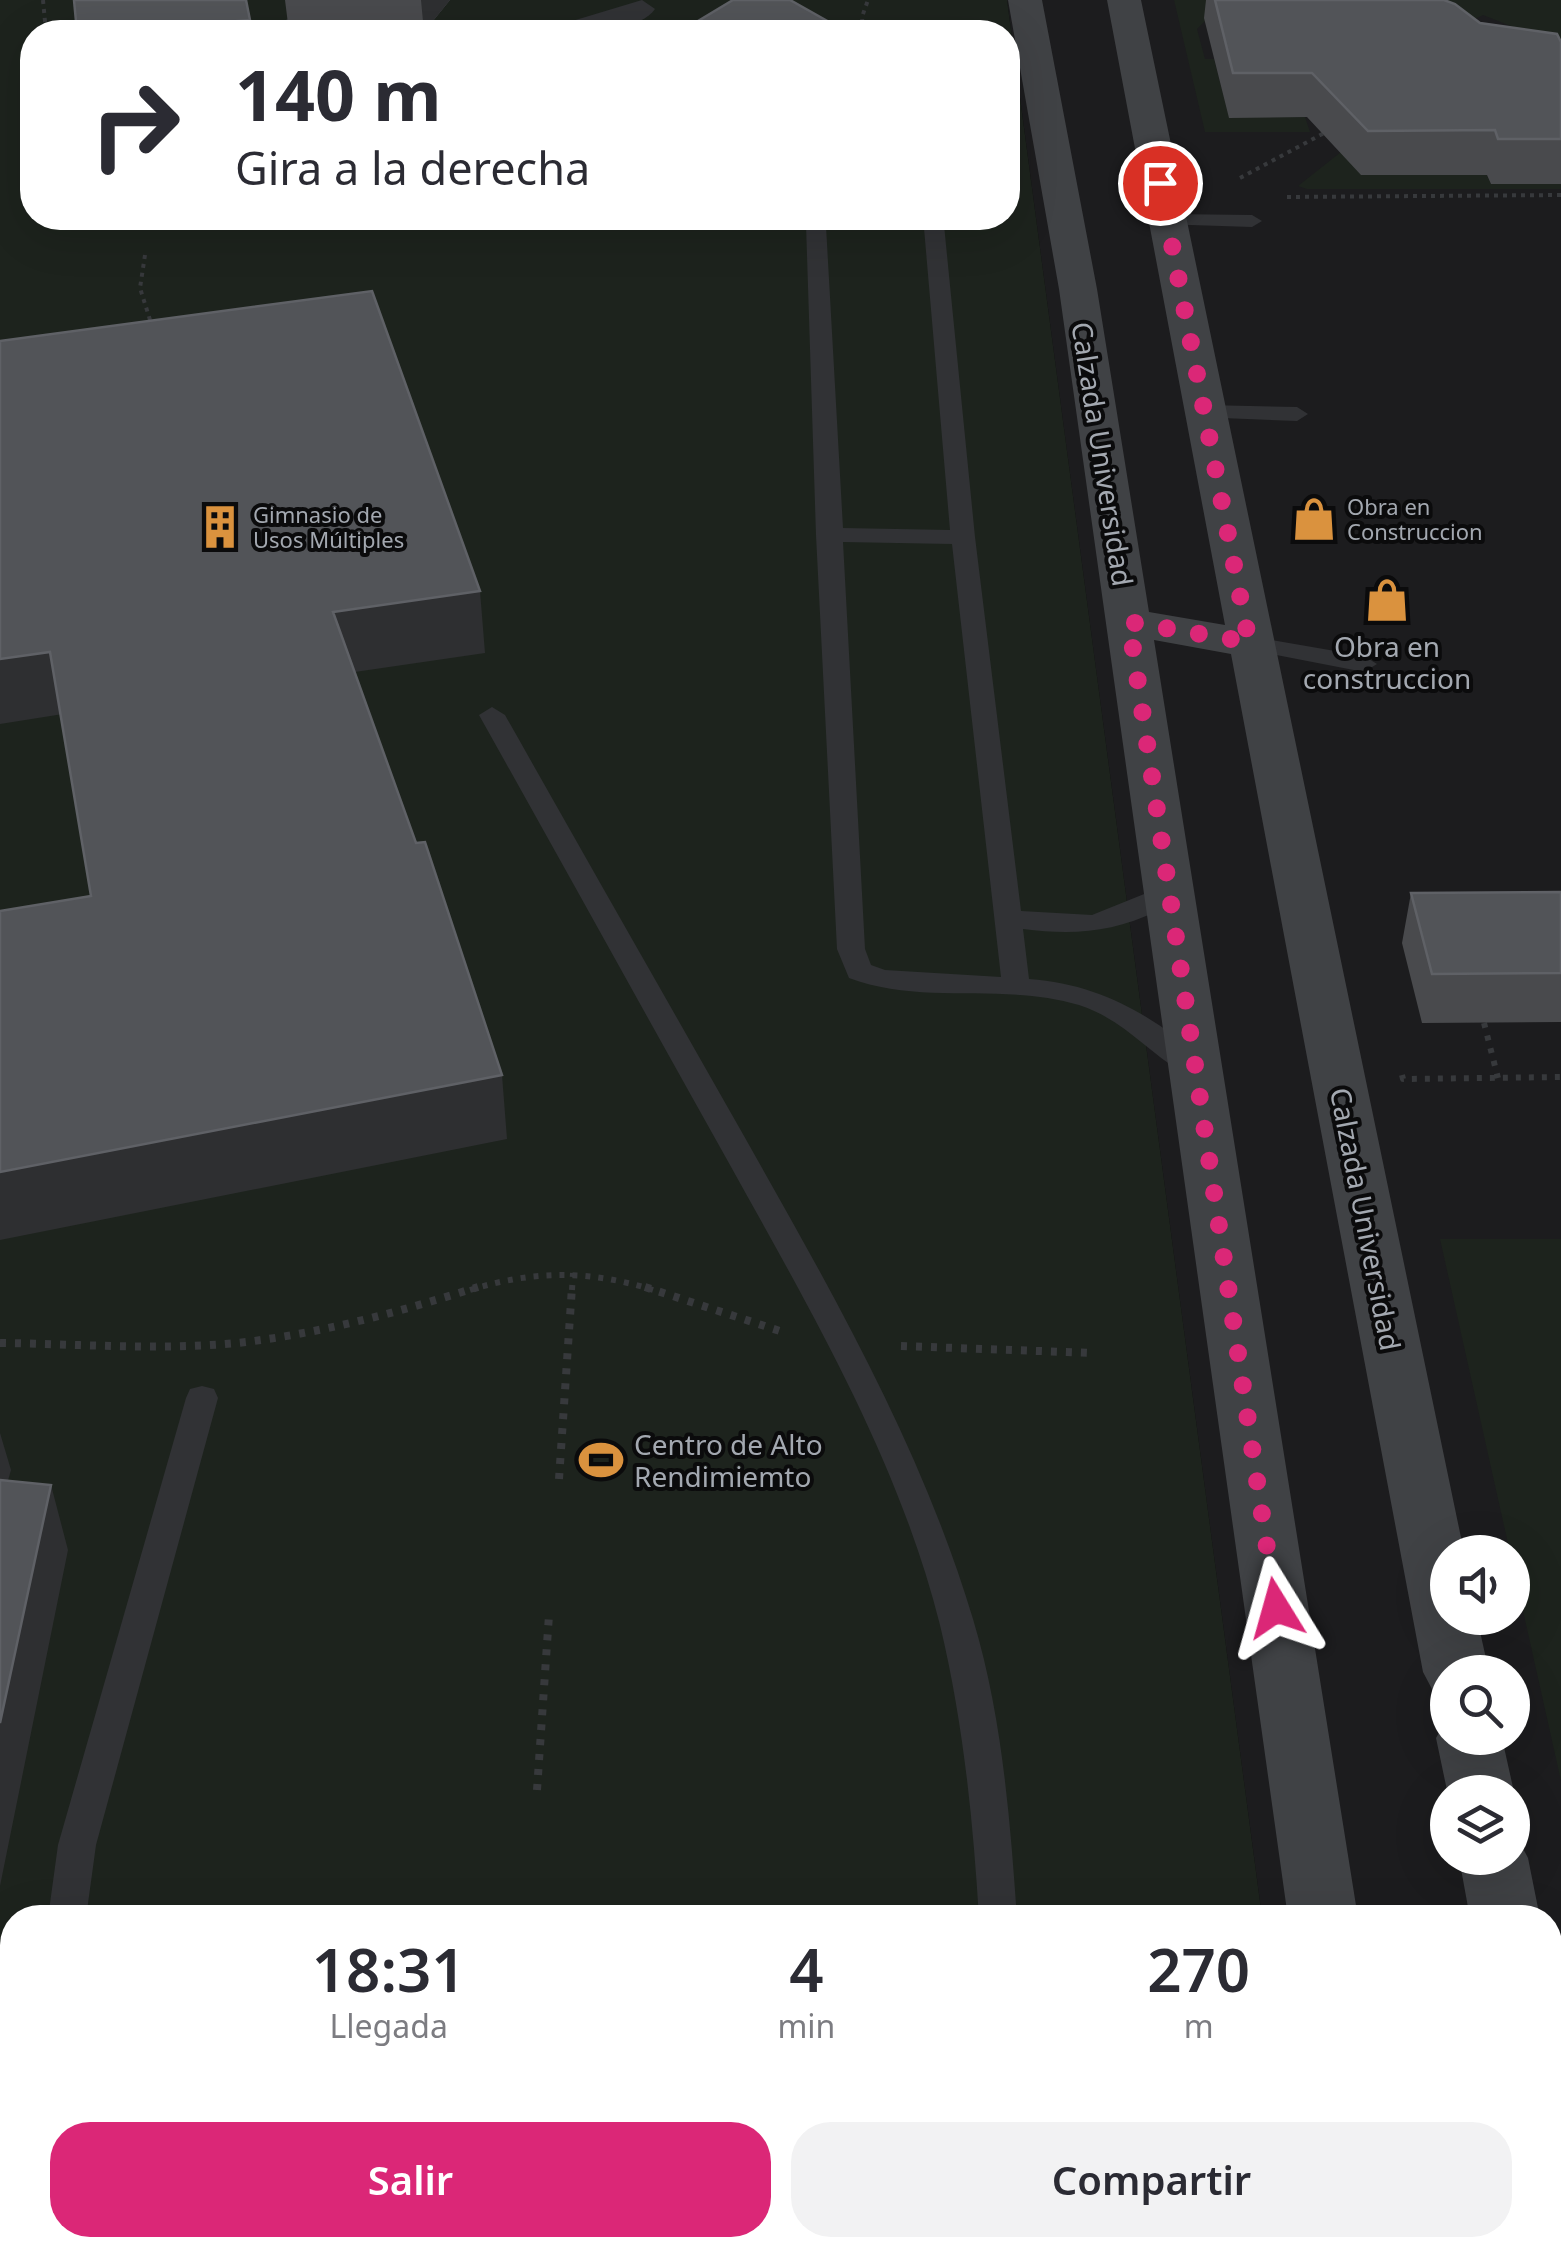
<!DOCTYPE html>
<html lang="es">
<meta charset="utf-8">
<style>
body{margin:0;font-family:"Noto Sans",sans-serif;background:#f2f2f3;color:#2b2b33;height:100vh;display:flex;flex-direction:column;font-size:38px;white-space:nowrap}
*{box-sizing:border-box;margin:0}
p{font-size:32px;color:#7c7c81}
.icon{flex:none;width:55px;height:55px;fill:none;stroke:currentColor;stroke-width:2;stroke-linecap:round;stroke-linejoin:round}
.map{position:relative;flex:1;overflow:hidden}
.drawer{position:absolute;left:0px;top:1905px;width:1562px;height:352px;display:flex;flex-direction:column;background:#fff;border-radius:40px 40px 0 0;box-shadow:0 10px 40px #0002}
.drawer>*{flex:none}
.top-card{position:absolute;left:20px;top:20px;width:1000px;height:210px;border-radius:40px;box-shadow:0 10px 40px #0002;background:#fff;color:#2b2b33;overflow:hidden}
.fabs{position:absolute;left:1430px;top:1535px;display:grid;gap:20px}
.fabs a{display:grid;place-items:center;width:100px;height:100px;border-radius:50%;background:#fff;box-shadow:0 10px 40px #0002;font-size:50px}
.pin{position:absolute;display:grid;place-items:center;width:85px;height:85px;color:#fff;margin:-42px;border:5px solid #fff;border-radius:50%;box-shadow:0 2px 10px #0007}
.me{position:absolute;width:110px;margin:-55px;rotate:352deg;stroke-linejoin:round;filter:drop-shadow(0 0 8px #0008)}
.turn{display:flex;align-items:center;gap:35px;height:210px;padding:0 50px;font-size:45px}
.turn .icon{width:130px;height:130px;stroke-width:2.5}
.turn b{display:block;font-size:70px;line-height:85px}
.eta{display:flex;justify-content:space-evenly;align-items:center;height:170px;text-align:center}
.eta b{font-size:60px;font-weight:600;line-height:70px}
.action{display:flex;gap:20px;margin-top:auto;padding:20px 50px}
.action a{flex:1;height:115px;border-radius:40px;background:#db2777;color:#fff;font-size:40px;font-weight:600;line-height:115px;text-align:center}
.action a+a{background:#f2f2f3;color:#2b2b33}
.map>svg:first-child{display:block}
</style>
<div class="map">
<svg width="1561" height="2256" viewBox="0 0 1561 2256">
<rect width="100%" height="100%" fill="#101011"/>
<path fill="#1c1c1e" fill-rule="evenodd" d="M1007 0H1561V2256H1307L1306 2245H1550V1918L1262 1917ZM1448 1552H1512V1618H1448ZM1448 1672H1512V1738H1448ZM1448 1792H1512V1858H1448Z"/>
<path fill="#1d231d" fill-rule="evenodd" d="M0 0H1007L1262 1917 12 1918V2245H1306L1307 2256H0ZM32 32H1008V218H32Z
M1174 0H1561V46L1483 15 1443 34 1207 19 1197 29 1205 59H1214L1229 117H1305L1310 132H1205Z
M1351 144 1487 175 1491 184 1561 183V189H1307L1298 186Z
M1440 1239H1561V1781Z"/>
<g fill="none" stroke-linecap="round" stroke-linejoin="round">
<path stroke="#37393c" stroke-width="4" stroke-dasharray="4 5" stroke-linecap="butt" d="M43 0 46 32
M288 32 286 23 292 17
M863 32 862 17 868 0
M1240 178 1326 132
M1287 197 1561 195
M145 255 140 288 151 323 145 324"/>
<path stroke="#37393c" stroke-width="6" stroke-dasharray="5 8" stroke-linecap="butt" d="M1484 1023 1498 1078
M1402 1075 1403 1079 1561 1077
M470 1290C534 1270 590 1270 653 1290
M572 1290 573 1273"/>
<path stroke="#37393c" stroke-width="8" stroke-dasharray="6 9" stroke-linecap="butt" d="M645 1287 780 1331
M0 1343C82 1344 165 1351 246 1342 327 1332 402 1311 478 1287
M901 1346 1094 1353
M559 1479 572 1287
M537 1790 549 1615"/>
<path fill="#313235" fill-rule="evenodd" d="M1167 214 1252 215 1262 221 1252 227 1160 224 1157 220 1160 216Z
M812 218H836L826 226 843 528 950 530 924 228 910 218H935L944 225 975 537 1021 911 1092 915 1169 884 1179 887 1183 893C1176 902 1167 906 1157 911 1112 933 1072 935 1023 929L1029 979C1100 984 1151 1015 1204 1059L1209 1066 1204 1073C1196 1075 1190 1076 1182 1072 1145 1050 1124 1020 1079 1005 1004 982 923 1006 849 978L837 949 816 535 806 224ZM843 542 952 544 1001 977 885 970 871 965 865 949Z
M1205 405 1297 407 1308 414 1297 421 1197 417 1194 412Z
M1249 636 1364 656 1377 664 1364 672 1240 648 1237 643Z
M492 707 505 715C584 855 664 995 744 1136 832 1292 921 1446 973 1619 1002 1715 1010 1818 1017 1918H979C973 1819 963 1721 940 1625 899 1461 811 1311 730 1165 646 1015 563 865 479 715Z
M202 1386 214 1389 218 1398 96 1845 86 1918H48L58 1845 186 1398 190 1389Z
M12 2227V2245H40L39 2256H0L4 2231Z
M998 2245H1040V2256H998Z"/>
<path fill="#313235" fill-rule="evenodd" d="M642 0 655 9C638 33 580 34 554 32L559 25Z"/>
<path fill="#404245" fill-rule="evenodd" d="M1008 0H1042L1097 289 1149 612 1225 625 1107 0H1141L1464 1552H1448V1618H1477L1489 1672H1448V1696L1433 1691 1423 1672 1231 654 1154 640 1358 1918H1288L1059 289Z
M1448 1717V1738H1502L1514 1792 1512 1795H1448L1436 1738Z
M1512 1835 1517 1837 1528 1858 1540 1918H1470L1459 1858H1512Z
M1550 2038H1561V2106H1550Z
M1550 2111 1561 2115V2238L1550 2234Z
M1334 2245H1410L1411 2256H1335Z"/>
</g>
<path fill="#494a4d" d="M285 0H450L424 32H289Z
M1206 0H1444L1480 23 1561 42V184H1491L1487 175H1361L1307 117 1229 118 1204 18Z
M1561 892V1022L1422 1023 1402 943 1411 893Z"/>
<path fill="#2e2f31" d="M421 0H450L424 32Z
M250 20 252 32H107Z
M480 591 485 653 341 674 333 612Z
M50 652 63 714 0 724V659Z
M502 1075 507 1139 0 1240V1172Z
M0 1433 11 1470 0 1509Z
M51 1485 68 1550 0 1886V1723Z"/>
<path fill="#525458" stroke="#5f6166" stroke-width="2.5" d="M74 0H246L250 20 107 32H77Z
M733 0H790L838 27 830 32H664L683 30Z
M1215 0H1444L1455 4 1480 23 1557 34 1561 42V139H1498L1495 130 1368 131 1312 73H1233Z
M372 291 480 591 333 612 416 843 425 842 502 1075 0 1172V911L91 896 50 652 0 659V341Z
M1561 892V973L1432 974 1411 893Z
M0 1480 51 1485 0 1723Z"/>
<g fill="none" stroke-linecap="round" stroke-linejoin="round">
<path stroke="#db2777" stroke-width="18" stroke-dasharray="0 32.4" d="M1160 183 1249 642 1129 622 1276 1608"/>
</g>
<defs>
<g id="shop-bare" transform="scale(3.45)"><path d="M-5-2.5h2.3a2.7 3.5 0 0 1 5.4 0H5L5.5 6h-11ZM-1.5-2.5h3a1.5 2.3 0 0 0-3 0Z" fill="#da923e" stroke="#0b0b0c" stroke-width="2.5" paint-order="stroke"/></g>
<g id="building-bare" transform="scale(3.45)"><path d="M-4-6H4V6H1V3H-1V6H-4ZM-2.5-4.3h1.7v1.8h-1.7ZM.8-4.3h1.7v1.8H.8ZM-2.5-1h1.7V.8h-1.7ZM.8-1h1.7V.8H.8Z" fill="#da923e" stroke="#0b0b0c" stroke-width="2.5" paint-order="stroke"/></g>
<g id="stadium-bare" transform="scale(3.45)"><path d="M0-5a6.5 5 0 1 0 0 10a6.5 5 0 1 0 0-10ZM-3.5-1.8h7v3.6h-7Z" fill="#da923e" stroke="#0b0b0c" stroke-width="2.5" paint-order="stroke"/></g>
</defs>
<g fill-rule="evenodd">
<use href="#shop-bare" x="1314" y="519"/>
<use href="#building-bare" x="220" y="527"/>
<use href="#shop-bare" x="1387" y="600"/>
<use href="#stadium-bare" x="601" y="1460"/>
</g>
<g text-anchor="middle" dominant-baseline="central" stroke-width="8" stroke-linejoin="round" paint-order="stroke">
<g font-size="22" fill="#a3a8b0" stroke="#0b0b0c" text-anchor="start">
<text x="1347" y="506">Obra en<tspan x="1347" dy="25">Construccion</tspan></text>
<text x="253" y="514">Gimnasio de<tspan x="253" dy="25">Usos Múltiples</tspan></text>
</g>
<g font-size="28" fill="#a3a8b0" stroke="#0b0b0c">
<text transform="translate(1103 454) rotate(81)">Calzada Universidad</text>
<text transform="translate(1366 1219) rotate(79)">Calzada Universidad</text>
</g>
<g font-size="28" fill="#a3a8b0" stroke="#0b0b0c">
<text x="1387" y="646">Obra en<tspan x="1387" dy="32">construccion</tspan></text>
<text x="634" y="1444" text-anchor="start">Centro de Alto<tspan x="634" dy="32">Rendimiemto</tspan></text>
</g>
</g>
</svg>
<div class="fabs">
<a><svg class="icon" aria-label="sound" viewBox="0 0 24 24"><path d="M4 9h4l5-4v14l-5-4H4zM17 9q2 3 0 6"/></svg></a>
<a><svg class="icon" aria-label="search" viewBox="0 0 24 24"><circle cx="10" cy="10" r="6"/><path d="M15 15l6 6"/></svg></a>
<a><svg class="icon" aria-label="layers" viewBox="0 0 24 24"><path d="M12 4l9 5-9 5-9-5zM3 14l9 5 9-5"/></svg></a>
</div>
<div class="pin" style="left:1160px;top:183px;background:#d93025"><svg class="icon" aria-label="arrive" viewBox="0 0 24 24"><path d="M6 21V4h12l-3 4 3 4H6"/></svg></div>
<svg class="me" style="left:1276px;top:1608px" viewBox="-20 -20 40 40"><path d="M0-17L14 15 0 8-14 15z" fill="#db2777" stroke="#fff" stroke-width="4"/></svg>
<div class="top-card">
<div class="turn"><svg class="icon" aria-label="right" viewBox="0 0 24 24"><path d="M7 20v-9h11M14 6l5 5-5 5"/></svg><div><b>140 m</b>Gira a la derecha</div></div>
</div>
<section class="drawer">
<div class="eta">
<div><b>18:31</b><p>Llegada</p></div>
<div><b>4</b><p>min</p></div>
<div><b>270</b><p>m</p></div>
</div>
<div class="action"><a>Salir</a><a>Compartir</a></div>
</section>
</div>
